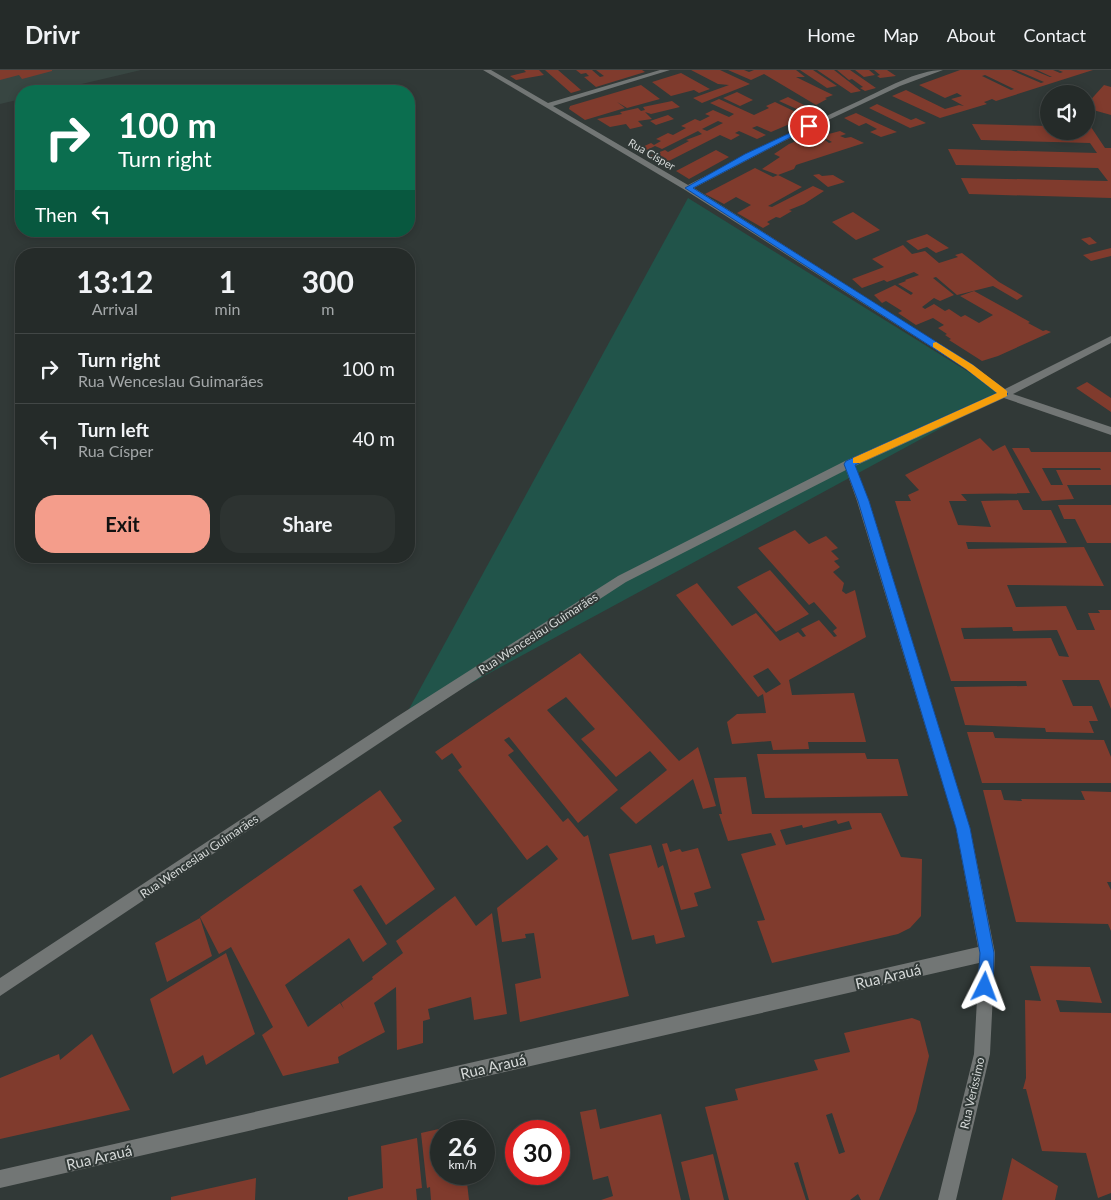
<!DOCTYPE html>
<meta charset="utf-8">
<style>
body{margin:0;font-family:Lato,sans-serif;background:#2d3331;color:#f1f3f6;height:100vh;display:flex;flex-direction:column;font-size:19px;white-space:nowrap}
*{box-sizing:border-box;margin:0}
p{font-size:16px;color:#a3a7a8}
.icon{flex:none;width:28px;height:28px;fill:none;stroke:currentColor;stroke-width:2;stroke-linecap:round;stroke-linejoin:round}
.map{position:relative;flex:1;overflow:hidden}
.details{position:absolute;left:15px;top:178px;width:400px;height:315px;display:flex;flex-direction:column;background:#252b29;border-radius:20px;box-shadow:0 2px 8px #0003,0 0 0 1px #424746}
.details>*{flex:none}
.top-card{position:absolute;left:15px;top:15px;width:400px;height:152px;border-radius:20px;box-shadow:0 2px 8px #0003,0 0 0 1px #424746;background:#0b6e4f;color:#fff;overflow:hidden}
.tools{position:absolute;left:1040px;top:15px;display:grid;gap:10px}
.tools a{display:grid;place-items:center;width:55px;height:55px;border-radius:50%;background:#252b29;box-shadow:0 2px 8px #0003,0 0 0 1px #424746;font-size:25px}
.speed{position:absolute;left:430px;top:1050px;display:flex;gap:10px;font-size:25px;font-weight:700;text-align:center}
.speed>*{display:grid;place-content:center;width:65px;height:65px;border-radius:50%;background:#252b29;box-shadow:0 2px 8px #0003,0 0 0 1px #424746;line-height:1}
.speed small{font-size:12px;font-weight:400}
.speed .limit{border:8px solid #d22;background:#fff;color:#111}
.pin{position:absolute;display:grid;place-items:center;width:42px;height:42px;color:#fff;margin:-21px;border:2px solid #fff;border-radius:50%;box-shadow:0 1px 5px #0007}
.me{position:absolute;width:55px;margin:-28px;rotate:3deg;stroke-linejoin:round;filter:drop-shadow(0 0 4px #0008)}
.turn{display:flex;align-items:center;gap:18px;height:105px;padding:0 20px;font-size:22px}
.turn .icon{width:65px;height:65px;stroke-width:2.5}
.turn b{display:block;font-size:35px;line-height:42px}
.then{display:flex;align-items:center;height:48px;padding:0 20px;background:#0003;gap:10px;font-size:19px}
.eta{display:flex;justify-content:space-evenly;align-items:center;height:85px;text-align:center}
.eta b{font-size:30px;font-weight:700;line-height:35px}
.primary-button{display:flex;gap:10px;margin-top:auto;padding:10px 20px}
.primary-button a{flex:1;height:58px;border-radius:20px;background:#f49d8b;color:#111;font-size:20px;font-weight:700;line-height:58px;text-align:center}
.primary-button a+a{background:#2d3331;color:#f1f3f6}
ul{padding:0;list-style:none}
li{display:flex;align-items:center;gap:15px;height:70px;padding:0 20px;border-top:1px solid #424746}
li div{flex:1}
li b{display:block;font-size:19px}
li em{font-style:normal}
header{display:flex;align-items:center;gap:30px;box-sizing:border-box;height:70px;padding:0 25px;background:#252b29;border-bottom:1px solid #424746}
header strong{font-size:24px}
nav{display:flex;gap:28px;margin-inline-start:auto;font-size:18px}
.map>svg:first-child{display:block}
</style>
<header>
<strong>Drivr</strong>
<nav><a>Home</a><a>Map</a><a>About</a><a>Contact</a></nav>
</header>
<div class="map">
<svg width="1111" height="1130" viewBox="0 0 1111 1130">
<rect width="100%" height="100%" fill="#313937"/>
<path fill="#384642" d="M0 0H141L52 21H21V29L0 34Z"/>
<path fill="#21544a" d="M688 128 1004 324 403 650Z"/>
<path fill="#803b2d" fill-rule="evenodd" d="M0 0H52V1L22 9 19 5 0 10Z
M524 0H539L544 5 516 10 510 6 526 2Z
M545 0H558L581 20 571 23Z
M576 0H592L600 7 604 6 596 0H642L645 2 596 17 584 7 589 6 586 3 581 4Z
M691 0H720L750 14 702 33 693 28 729 15 718 14Z
M728 0H744L749 2 754 0H796L805 7H796L833 25 825 28 827 29 816 35 764 4 751 10Z
M800 0H813L837 16 827 18Z
M817 0H834L861 21 851 23Z
M837 0H850L876 18 865 21 860 18 863 17 852 9 849 10Z
M855 0H869L875 5 864 7Z
M874 0H887L896 6 880 8 877 6 880 5Z
M960 0H1011L1041 13 1044 12 1016 0H1033L1050 7H1052L1037 0H1053L1060 3 1063 2 1058 0H1093L996 31 992 29 987 31 984 32 987 34 940 48 892 26 906 20 945 39 959 35 964 36 951 29 962 26 957 23 945 28 919 15ZM985 5 1014 19 1011 20 982 6Z
M681 3 708 18 710 19 699 23 694 20 671 26 652 12Z
M641 15 660 29 627 38 617 32 625 38 585 50 569 39 570 36Z
M1104 15 1111 17V45L1086 38V35Z
M737 22 753 30 740 36 723 28Z
M788 27 818 42 810 45 779 31Z
M719 29 754 45 769 38 766 36 775 32 806 47 771 62 757 56 752 58 766 65 757 69 739 61 735 63 740 65 731 70 720 65 663 94 649 86 665 80 668 82 689 71 686 70 702 64 698 61 662 79 655 76 643 82 638 79 651 73 654 75 661 71 656 69 668 63 673 65 686 58 681 56 695 49 700 51 710 46 705 44 713 40 729 47 734 44 710 33ZM718 51 723 53 707 61 702 59Z
M672 31 680 37 651 44 645 42 652 49 638 51 643 56 630 59 626 54 610 57 597 49 622 44 620 42 638 38 641 41 645 40 643 37Z
M877 34 911 50 916 48 926 53 910 58 869 38Z
M856 43 875 52 897 62 881 67 870 62 877 59 866 53 859 56 844 48Z
M668 45 674 49 656 55 650 51Z
M972 54 1049 56V61H1086V57H1091L1105 78H1111V128L969 124 961 108 1108 111 1098 98 956 95 948 79 1097 83 1090 73 981 70Z
M840 61 846 64 840 66 845 68 851 67 864 73 799 94 796 95 794 99 778 105 762 99 780 87 774 84 789 74 815 63 829 73 832 72 821 66Z
M716 80 729 87 689 109 676 101Z
M755 98 773 107 778 105 802 117 768 136 772 137 813 116 824 121 804 134 789 140 792 141 780 148 776 147 767 152 770 154 763 158 737 143 751 135 736 127 724 134 705 124Z
M819 104 822 106 833 105 845 112 828 117 813 105Z
M853 142 880 160 856 170 832 152Z
M927 164 949 178 936 183 927 177 918 180 906 171Z
M1090 167 1097 173 1089 175 1081 169Z
M903 175 912 184 925 181 939 193 958 187 955 185 962 183 999 212 1023 226 1017 230 993 216 957 225 936 207 933 208 954 225 940 231 934 228 922 237 925 239 934 234 945 241 949 239 961 247 965 245 979 253 993 245 960 226 974 221 1030 252 1028 253 1043 261 1046 260 1051 262 998 286 982 291 949 270 951 269 945 265 947 264 938 258 944 255 933 248 916 255 898 243 902 241 886 231 882 233 874 225 895 215 911 225 913 223 898 214 906 211 905 210 919 205 914 202 887 212 884 210 862 218 852 209 884 197 872 189Z
M1111 178V186L1091 191 1083 185Z
M1087 312 1111 328V342L1076 318Z
M980 368 993 381 1005 375 1030 423 961 424 967 431H949L958 455 991 457 981 431 1018 430 1023 440H1051L1067 473 966 472 968 479 1084 477 1104 516 1007 515 1016 537 1066 536 1077 560H1095L1088 543H1100L1098 540H1111V639L1099 610H1062L1073 636H1092L1098 651H1089L1094 663 1046 662 1045 658 965 655 954 617 1027 616 1026 611H951L895 431H911L908 425 919 420 905 405ZM1012 557 1013 561 1057 560 1069 587 1059 586 1051 568 964 569 961 558Z
M1012 378H1029L1031 382H1111V415H1067L1074 429 1042 431ZM1042 398H1100L1101 400H1056L1063 415H1051Z
M1058 435H1111V473H1087L1075 449H1064Z
M795 460 809 474 826 466 838 478 831 481 839 489 834 491 840 497 833 502 844 513 842 521 846 524 855 520 866 567 789 610 792 625 854 623 866 672H808L809 679 773 680 771 671 732 674 727 652 737 644 766 643 763 624 758 627 676 525 697 513 732 556 756 543 780 571 798 562 803 567 806 566 801 559 819 550 834 567 837 566 833 561 837 558 814 532 809 535 758 478ZM768 598 781 614 766 623 753 606Z
M770 500 809 544 776 562 737 517Z
M580 583 679 691 698 677 716 736 703 739 693 709 636 754 620 738 667 700 650 681 616 707 581 669 595 659 566 627 547 640 618 720 578 753 509 667 504 670 514 681 508 685 563 752 568 748 584 767 588 765 629 926 520 952 515 914 541 908 534 863 525 864 526 868 502 872 497 838 558 789 547 775 527 790 458 700 462 697 452 683 442 690 435 682Z
M967 662H993L995 668 1104 670 1111 687V713H982Z
M865 683 867 689H898L908 726 765 728 757 684Z
M746 707 752 744 881 743 901 787 922 789 921 846 910 858 898 864 772 893 757 851 765 850 741 784 776 775 771 763 728 771 719 744H722L714 708ZM836 750 838 754 849 751 852 759 786 775 780 760 802 755 803 758Z
M380 720 402 751 393 757 435 819 386 855 361 815 353 820 387 874 363 892 349 868 285 915 308 957 340 933 344 939 341 933 373 909 372 907 403 883 396 871 455 826 476 856 492 843 507 944 474 950 471 927 428 939 430 949 423 951V973L397 980 396 917 374 933 385 962 338 987 339 993 283 1006 262 965 273 957 231 877 219 884 200 847Z
M983 720H1001L1004 730 1022 731 1021 729 1085 730 1081 721 1111 722V812H1107L1111 820V861L1108 854 1016 852Z
M667 773 670 782 680 779 682 782 698 778 711 818 694 823 698 836 681 840 662 774Z
M651 775 658 798 663 795 685 867 656 874 654 865 632 870 609 784Z
M200 848 212 886 167 912 155 873Z
M226 883 255 964 206 995 203 985 173 1004 150 929Z
M1030 896 1090 897 1102 933 1056 930 1060 942 1111 943V1123L1098 1128 1086 1083 1042 1081 1026 1019H1023L1026 1008 1025 930 1041 931Z
M912 948 920 951 929 986 916 1041 879 1130H861L858 1124 850 1130H809L798 1092 794 1093 806 1130H729L705 1037 738 1030 735 1019 818 1000 814 990 850 982 844 963ZM832 1043 845 1082 839 1084 826 1045Z
M92 964 130 1040 0 1069V1008L59 984 60 990Z
M596 1039 600 1059 661 1044 681 1130H601L613 1126 608 1106 593 1110 580 1042Z
M461 1054V1061H441V1104H466L469 1130H431L430 1117 427 1118 421 1063Z
M417 1068 422 1118 416 1119 417 1130H348V1127L383 1118 381 1076Z
M713 1084 724 1130H690L681 1092Z
M1012 1088 1058 1116 1055 1130H1002Z
M256 1108 255 1130H171V1127Z"/>
<g fill="none" stroke-linecap="round" stroke-linejoin="round">
<path fill="#727675" fill-rule="evenodd" d="M483 0H491L548 33 660 0H670L553 36 688 115C745 85 802 57 861 30 884 19 917 0 943 0L900 16 784 71 694 118 972 295 1005 319 1111 266V273L1013 324 1111 357V365L1004 328 855 396 869 431 970 758 995 883 990 984 956 1130H938L974 984 979 893 0 1118V1100L978 877 956 758 857 431 846 400 626 512 408 654 0 926V908L398 646 618 506 845 391 997 323 966 299 685 120Z"/>
</g>
<path fill="#1a73e8" stroke="#114b97" d="M807 55 812 56 693 118 973 295 1008 324 855 395 869 431 970 758 994 883 993 917 990 922 985 924 980 922 978 917 980 883 956 758 858 431 844 394 846 391 997 323 966 299 685 118 745 84Z"/>
<path fill="#f59e0b" d="M936 272 973 295 1007 321V326L860 393H853V388L997 323 966 299 933 277V273Z"/>
<g text-anchor="middle" dominant-baseline="central" stroke-width="4" stroke-linejoin="round" paint-order="stroke">
<g font-size="11" fill="#d5d9d8" stroke="#313937">
<text transform="translate(652 84) rotate(30)">Rua Císper</text>
</g>
<g font-size="12" fill="#d5d9d8" stroke="#313937">
<text transform="translate(538 563) rotate(-33)">Rua Wenceslau Guimarães</text>
<text transform="translate(199 786) rotate(-34)">Rua Wenceslau Guimarães</text>
<text transform="translate(972 1023) rotate(-77)">Rua Veríssimo</text>
</g>
<g font-size="15" fill="#d5d9d8" stroke="#313937">
<text transform="translate(888 906) rotate(-13)">Rua Arauá</text>
<text transform="translate(493 996) rotate(-13)">Rua Arauá</text>
<text transform="translate(99 1087) rotate(-13)">Rua Arauá</text>
</g>
</g>
</svg>
<div class="tools">
<a><svg class="icon" aria-label="sound" viewBox="0 0 24 24"><path d="M4 9h4l5-4v14l-5-4H4zM17 9q2 3 0 6"/></svg></a>
</div>
<div class="speed"><div>26<small>km/h</small></div><div class="limit">30</div></div>
<div class="pin" style="left:809px;top:56px;background:#d93025"><svg class="icon" aria-label="arrive" viewBox="0 0 24 24"><path d="M6 21V4h12l-3 4 3 4H6"/></svg></div>
<svg class="me" style="left:985px;top:917px" viewBox="-20 -20 40 40"><path d="M0-17L14 15 0 8-14 15z" fill="#1a73e8" stroke="#fff" stroke-width="4"/></svg>
<div class="top-card">
<div class="turn"><svg class="icon" aria-label="right" viewBox="0 0 24 24"><path d="M7 20v-9h11M14 6l5 5-5 5"/></svg><div><b>100 m</b>Turn right</div></div>
<div class="then">Then<svg class="icon" aria-label="left" viewBox="0 0 24 24"><path d="M17 20v-9H6M10 6l-5 5 5 5"/></svg></div>
</div>
<section class="details">
<div class="eta">
<div><b>13:12</b><p>Arrival</p></div>
<div><b>1</b><p>min</p></div>
<div><b>300</b><p>m</p></div>
</div>
<ul>
<li><svg class="icon" aria-label="right" viewBox="0 0 24 24"><path d="M7 20v-9h11M14 6l5 5-5 5"/></svg><div><b>Turn right</b><p>Rua Wenceslau Guimarães</p></div><em>100 m</em></li>
<li><svg class="icon" aria-label="left" viewBox="0 0 24 24"><path d="M17 20v-9H6M10 6l-5 5 5 5"/></svg><div><b>Turn left</b><p>Rua Císper</p></div><em>40 m</em></li>
</ul>
<div class="primary-button"><a>Exit</a><a>Share</a></div>
</section>
</div>
